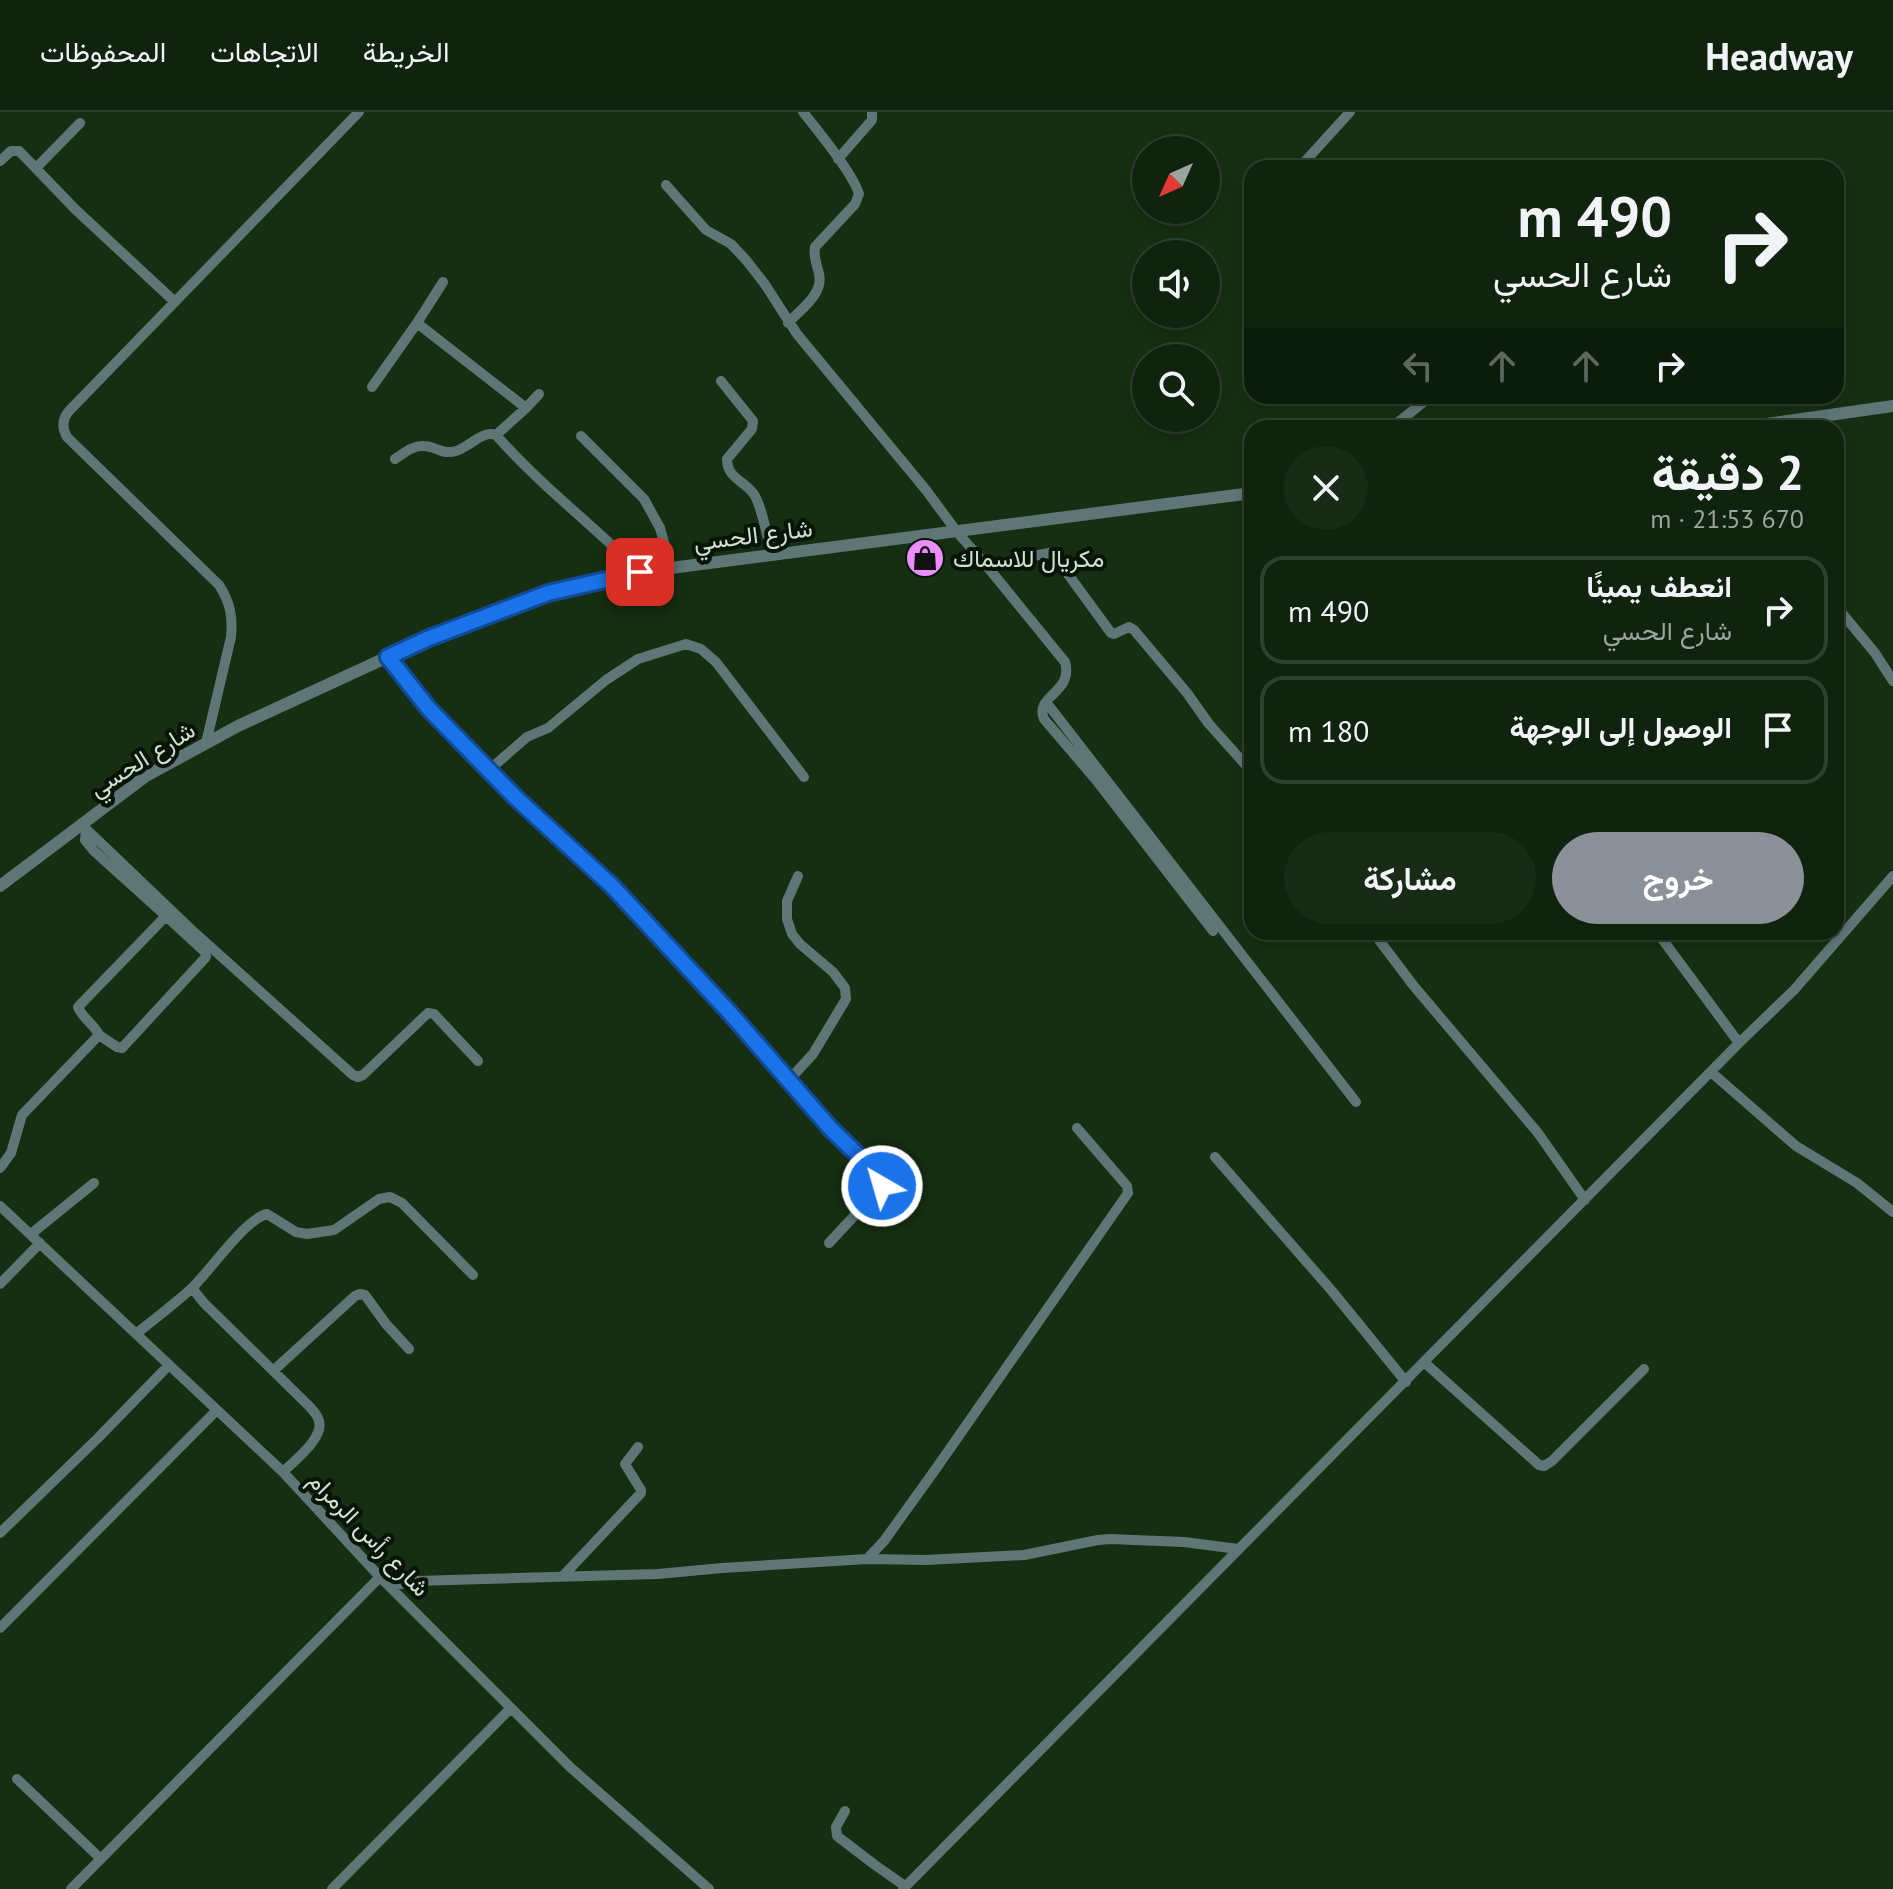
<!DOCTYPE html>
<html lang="ar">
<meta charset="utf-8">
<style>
body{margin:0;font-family:"PT Sans",Vazirmatn,sans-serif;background:#192b17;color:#f1f3f6;direction:rtl;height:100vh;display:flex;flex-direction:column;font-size:30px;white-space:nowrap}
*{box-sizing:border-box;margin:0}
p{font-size:26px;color:#9ca49e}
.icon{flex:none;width:44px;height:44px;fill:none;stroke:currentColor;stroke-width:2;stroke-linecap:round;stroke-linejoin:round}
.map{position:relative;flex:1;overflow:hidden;direction:ltr}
.drawer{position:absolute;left:1244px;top:308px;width:600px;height:520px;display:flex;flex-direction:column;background:#10230e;border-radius:24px;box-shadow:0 4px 12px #0003,0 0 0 2px #30402e;direction:rtl}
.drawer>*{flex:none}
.top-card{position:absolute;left:1244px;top:48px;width:600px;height:244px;border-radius:24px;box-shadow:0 4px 12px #0003,0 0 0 2px #30402e;direction:rtl;background:#10230e;color:#f1f3f6;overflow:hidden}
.needle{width:52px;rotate:225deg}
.fabs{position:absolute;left:1132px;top:24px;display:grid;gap:16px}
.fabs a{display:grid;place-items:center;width:88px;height:88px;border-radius:50%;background:#10230e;box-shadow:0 4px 12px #0003,0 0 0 2px #30402e;font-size:40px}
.pin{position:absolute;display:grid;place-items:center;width:68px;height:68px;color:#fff;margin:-34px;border-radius:16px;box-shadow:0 4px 12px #0006}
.me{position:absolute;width:88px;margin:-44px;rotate:322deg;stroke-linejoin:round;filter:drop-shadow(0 0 6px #0008)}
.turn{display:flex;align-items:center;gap:28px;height:168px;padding:0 40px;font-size:36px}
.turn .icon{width:104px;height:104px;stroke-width:2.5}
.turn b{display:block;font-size:56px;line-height:68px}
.lanes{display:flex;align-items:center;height:76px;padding:0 40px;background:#0003;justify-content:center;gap:40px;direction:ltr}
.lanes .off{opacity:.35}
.round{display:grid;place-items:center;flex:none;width:84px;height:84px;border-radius:42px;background:#192b17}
.overview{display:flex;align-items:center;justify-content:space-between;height:136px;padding:0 40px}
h1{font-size:48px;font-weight:700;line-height:60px}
.action{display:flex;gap:16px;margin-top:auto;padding:16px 40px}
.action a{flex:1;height:92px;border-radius:48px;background:#8c9099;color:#fff;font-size:32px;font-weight:700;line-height:92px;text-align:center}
.action a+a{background:#192b17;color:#f1f3f6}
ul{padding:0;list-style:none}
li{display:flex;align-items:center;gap:24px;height:108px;margin:0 16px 12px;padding:0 24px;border:4px solid #30402e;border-radius:24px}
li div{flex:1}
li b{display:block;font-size:30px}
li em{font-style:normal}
header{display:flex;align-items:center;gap:48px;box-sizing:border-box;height:112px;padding:0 40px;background:#10230e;border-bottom:2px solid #30402e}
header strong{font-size:38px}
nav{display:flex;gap:44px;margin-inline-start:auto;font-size:28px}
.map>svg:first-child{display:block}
</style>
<header>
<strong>Headway</strong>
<nav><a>الخريطة</a><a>الاتجاهات</a><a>المحفوظات</a></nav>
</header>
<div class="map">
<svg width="1893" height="1777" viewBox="0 0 1893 1777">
<rect width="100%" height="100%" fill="#162f12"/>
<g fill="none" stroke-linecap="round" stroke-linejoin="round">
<path stroke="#5f7677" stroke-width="10" d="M838 47 872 8V0
M0 49 11 39H19L22 42 75 97 175 190
M36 56 80 11
M1299 56 1350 0
M666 73 706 118 731 132 746 148 764 171 797 222 926 378 957 420 986 453 1065 550C1074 581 1034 583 1044 607L1096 668 1213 819
M417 211 526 296
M788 211C800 198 824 182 819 162 817 152 813 145 815 135L855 92 859 82C852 60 818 19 803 0
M721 269 753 309 752 317 727 347C727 366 743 368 753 381 761 390 768 429 772 443
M372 275 417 211 443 170
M1391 316 1431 284
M496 323 526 296 539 282
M581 324 644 387 660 416 671 456
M395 347C404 341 413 333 424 334 436 334 441 343 456 339 470 335 482 318 496 323 540 373 593 413 640 460
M986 453 1049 441 1054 443 1111 521 1114 522 1129 515 1134 518 1187 581 1209 612 1252 660
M1836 494 1875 541 1893 569
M388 545 429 597 515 685 612 774 730 901 831 1017 882 1066V1074L829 1131
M1046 590 1356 990
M206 631 231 525C233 504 230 490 219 473L67 325C62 316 62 307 69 299L359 0
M489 658 527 625 548 616 606 568 638 547 686 532 701 537 716 550 804 665
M81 712 195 821 353 963 358 965 363 963 428 901 434 902 478 949
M1373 820 1413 873 1538 1021 1585 1088
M1657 820 1739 931
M99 923 117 935 122 936 206 845 205 840 166 804
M1711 960 1796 1034 1857 1071 1893 1100
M789 968 813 942 846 887 845 876 833 860 800 832 792 822 787 807V789L798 764
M1215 1045 1332 1179 1406 1270
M0 1056 11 1041 22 1003 99 923C94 912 82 906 78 895L166 804 94 739 85 728 86 717
M0 1094 283 1360 380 1465 570 1655 709 1777
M31 1122 94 1071
M0 1172 40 1131
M192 1176 204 1191 310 1295C312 1298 316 1301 318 1306 327 1324 295 1348 283 1360
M137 1221C155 1207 174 1192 191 1177 210 1159 245 1107 267 1102L296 1120 307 1122 334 1118 379 1087 390 1085 402 1091 473 1163
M1425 1251 1539 1353 1544 1354 1552 1349 1644 1257
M273 1259 355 1184 360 1182 365 1183 386 1212 409 1237
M0 1421 98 1326 169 1253
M867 1447 926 1448 1024 1443 1098 1428 1110 1427 1184 1430 1238 1437
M563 1464 641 1381V1378L625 1352 638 1335
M390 1474 417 1469 658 1462 722 1456 867 1447 884 1429 935 1358 1128 1081 1127 1074 1077 1016
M0 1516 216 1299
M17 1667 101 1747
M845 1699 836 1715 837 1724 875 1753 905 1774
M71 1777 380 1465
M332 1777 510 1597
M903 1777 1739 931 1794 878 1893 764"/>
<path stroke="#5f7677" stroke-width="12" d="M1738 316 1893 294
M0 774 146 664 238 614 429 526 548 481 640 460 1252 381"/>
</g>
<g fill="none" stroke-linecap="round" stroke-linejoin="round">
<g stroke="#114b97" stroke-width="20">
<path id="route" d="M640 460 548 481 429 526 388 545 429 597 515 685 612 774 730 901 831 1017 882 1066V1074"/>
</g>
<use href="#route" stroke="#1a73e8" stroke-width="14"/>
</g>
<defs>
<g id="shop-disc" transform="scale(2)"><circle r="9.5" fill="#eb8dfc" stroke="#091408"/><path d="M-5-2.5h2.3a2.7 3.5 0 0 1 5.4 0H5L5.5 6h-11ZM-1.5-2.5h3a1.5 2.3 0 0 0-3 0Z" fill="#111"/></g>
</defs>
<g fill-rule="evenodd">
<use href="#shop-disc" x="925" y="446"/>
</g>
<g text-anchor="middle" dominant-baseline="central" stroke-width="8" stroke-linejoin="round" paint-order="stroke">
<g font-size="24" fill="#d1e1cf" stroke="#091408">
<text transform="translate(753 423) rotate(-7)">شارع الحسي</text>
<text transform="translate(142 647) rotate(-32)">شارع الحسي</text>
<text transform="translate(369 1422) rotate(46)">شارع رأس الرمرام</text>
</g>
<g font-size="24" fill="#d1e1cf" stroke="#091408" text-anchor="start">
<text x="953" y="446">مكريال للاسماك</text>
</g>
</g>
</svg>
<div class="fabs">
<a><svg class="needle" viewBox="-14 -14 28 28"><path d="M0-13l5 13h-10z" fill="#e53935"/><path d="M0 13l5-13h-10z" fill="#9ca49e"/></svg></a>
<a><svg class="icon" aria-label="sound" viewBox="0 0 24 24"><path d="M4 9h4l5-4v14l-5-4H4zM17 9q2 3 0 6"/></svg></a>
<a><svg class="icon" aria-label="search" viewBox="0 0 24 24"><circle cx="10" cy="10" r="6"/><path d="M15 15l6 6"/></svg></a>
</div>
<div class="pin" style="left:640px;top:460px;background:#d93025"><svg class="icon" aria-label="arrive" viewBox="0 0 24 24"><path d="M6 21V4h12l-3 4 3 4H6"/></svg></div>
<svg class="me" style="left:882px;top:1074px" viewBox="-20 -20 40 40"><circle r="17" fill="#1a73e8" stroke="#fff" stroke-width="3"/><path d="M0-11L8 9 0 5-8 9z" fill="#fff"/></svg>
<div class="top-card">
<div class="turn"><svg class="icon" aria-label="right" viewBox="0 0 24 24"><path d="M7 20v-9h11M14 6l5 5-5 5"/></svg><div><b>490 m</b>شارع الحسي</div></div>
<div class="lanes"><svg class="icon off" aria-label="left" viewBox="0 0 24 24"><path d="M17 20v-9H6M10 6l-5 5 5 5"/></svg><svg class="icon off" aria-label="ahead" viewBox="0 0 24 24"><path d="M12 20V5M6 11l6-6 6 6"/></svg><svg class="icon off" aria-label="ahead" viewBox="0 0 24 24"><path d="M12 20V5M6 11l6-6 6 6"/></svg><svg class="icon" aria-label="right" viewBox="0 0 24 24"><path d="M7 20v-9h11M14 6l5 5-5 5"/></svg></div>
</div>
<section class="drawer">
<div class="overview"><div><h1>2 دقيقة</h1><p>670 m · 21:53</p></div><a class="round"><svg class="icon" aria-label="close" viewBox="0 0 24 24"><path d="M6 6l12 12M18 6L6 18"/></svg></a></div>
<ul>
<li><svg class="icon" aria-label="right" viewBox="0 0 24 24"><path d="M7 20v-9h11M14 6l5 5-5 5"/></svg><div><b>انعطف يمينًا</b><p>شارع الحسي</p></div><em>490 m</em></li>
<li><svg class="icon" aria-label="arrive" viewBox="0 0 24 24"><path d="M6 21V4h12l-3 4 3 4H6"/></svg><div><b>الوصول إلى الوجهة</b></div><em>180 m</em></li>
</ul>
<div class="action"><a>خروج</a><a>مشاركة</a></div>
</section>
</div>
